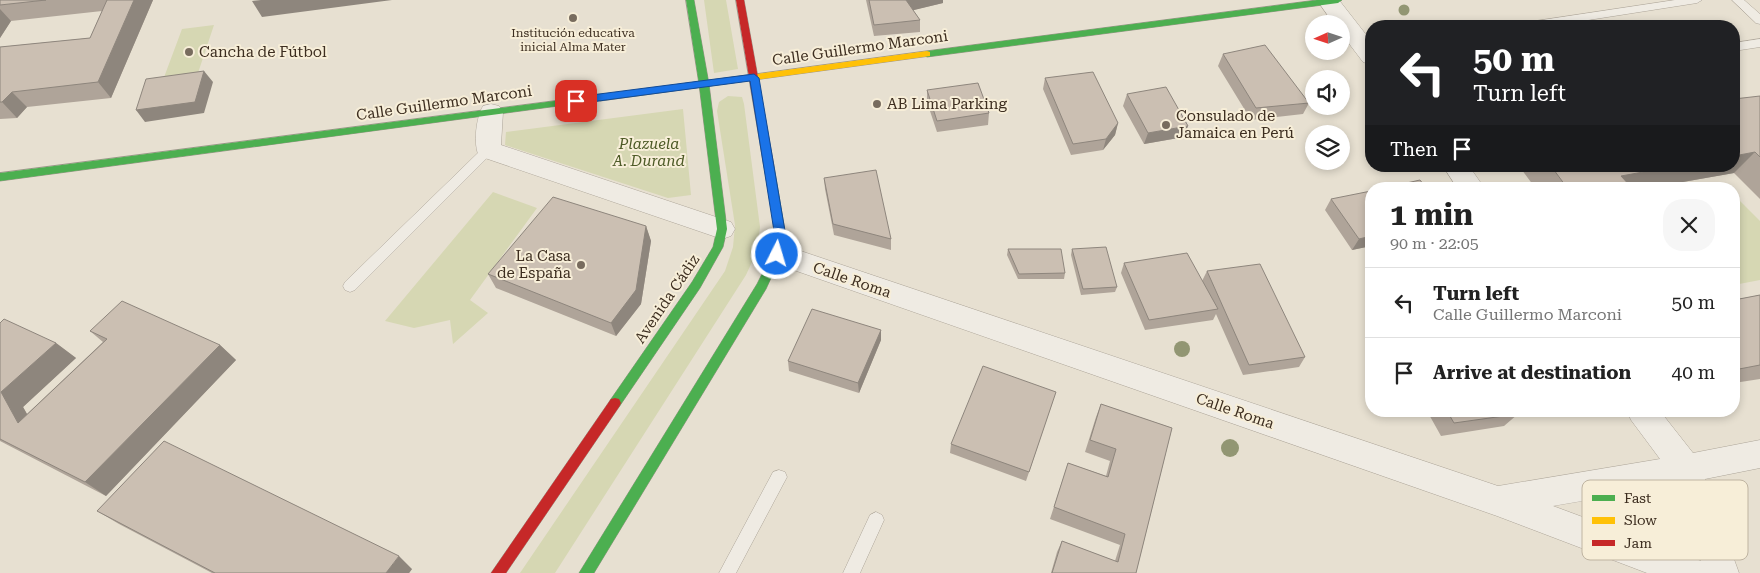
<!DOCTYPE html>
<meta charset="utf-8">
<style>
body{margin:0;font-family:"Roboto Serif",serif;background:#f6f6f6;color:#222;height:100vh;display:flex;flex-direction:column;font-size:19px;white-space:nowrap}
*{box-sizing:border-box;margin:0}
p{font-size:16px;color:#767676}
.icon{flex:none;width:28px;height:28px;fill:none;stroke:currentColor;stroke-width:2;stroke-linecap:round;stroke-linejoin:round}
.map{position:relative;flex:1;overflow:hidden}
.side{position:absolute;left:1365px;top:182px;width:375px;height:235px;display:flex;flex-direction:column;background:#fff;border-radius:20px;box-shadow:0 2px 8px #0003}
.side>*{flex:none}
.banner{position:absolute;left:1365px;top:20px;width:375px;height:152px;border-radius:20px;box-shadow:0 2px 8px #0003;background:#202124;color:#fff;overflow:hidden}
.needle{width:32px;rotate:267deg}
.fabs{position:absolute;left:1305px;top:15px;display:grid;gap:10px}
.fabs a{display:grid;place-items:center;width:45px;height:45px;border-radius:50%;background:#fff;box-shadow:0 2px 8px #0003;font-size:25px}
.pin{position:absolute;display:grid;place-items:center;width:42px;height:42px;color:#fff;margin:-21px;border-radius:10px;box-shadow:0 2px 8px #0006}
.me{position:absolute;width:55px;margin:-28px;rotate:5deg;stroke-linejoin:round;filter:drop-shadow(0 0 4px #0008)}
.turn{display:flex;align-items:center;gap:18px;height:105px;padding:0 25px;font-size:22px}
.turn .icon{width:65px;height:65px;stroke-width:2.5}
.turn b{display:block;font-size:35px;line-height:42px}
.then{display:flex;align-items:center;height:48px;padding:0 25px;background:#0003;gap:10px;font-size:19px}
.round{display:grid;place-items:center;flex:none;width:52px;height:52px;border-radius:20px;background:#f6f6f6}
.overview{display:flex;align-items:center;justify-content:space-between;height:85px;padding:0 25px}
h1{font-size:30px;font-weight:700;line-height:38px}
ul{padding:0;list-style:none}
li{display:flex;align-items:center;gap:15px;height:70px;padding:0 25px;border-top:1px solid #e0e0e0}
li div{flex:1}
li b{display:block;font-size:19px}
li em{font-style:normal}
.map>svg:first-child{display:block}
</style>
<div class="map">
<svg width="1760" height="573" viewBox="0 0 1760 573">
<rect width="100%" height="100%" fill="#e7e0d1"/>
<path fill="#d6d7b3" d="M704 0H726L738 69 714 73Z
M214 25 197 76 163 80 182 29Z
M728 96 742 97 744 104 760 227 757 251 746 275 555 573H520L725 271 733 247 735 225 717 111 719 102Z
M683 109 691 195 668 198 505 145 506 132Z
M493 192 537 208 470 300 488 313 453 344 450 320 414 328 385 321Z
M1734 195 1760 221V280L1734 285Z"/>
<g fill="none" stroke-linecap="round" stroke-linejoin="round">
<g stroke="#ada599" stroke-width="1">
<path id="lane" d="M1675 0H1702L1697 3 1550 26H1523L1529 22Z
M1732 0H1744L1760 14V24L1756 23Z
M1760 39V47L1734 51V43Z
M488 146 492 147 494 150 492 153 355 290 350 292 345 290 343 286 345 282 484 147Z
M779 470 785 472 787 477 736 573H719L773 472Z
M876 512 882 515 884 520 860 573H843L870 515Z"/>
</g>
<g stroke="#ada599" stroke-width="1">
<path id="street" d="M1317 0H1339L1371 41V65L1363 62 1341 33V24H1334Z
M491 104 499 106 503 112 501 145 731 222 735 229 731 236 722 239 479 156C473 145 476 117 483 106Z
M1443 166H1469L1485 189H1458Z
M777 243 1498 486 1660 459 1631 420 1627 411H1660L1693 453 1760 440V468L1705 479 1739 573H1647L1497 516 768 261 764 254 768 247ZM1676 485 1701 561 1553 506Z"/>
</g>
<g stroke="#9c958a" stroke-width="1">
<path id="fast" d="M686 0H694L709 84 727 229 723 247 700 288 619 407 615 408 611 407 609 403 611 399 692 282 713 247 717 229 699 84Z
M1317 0H1342L1338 3 927 57 922 54 927 51Z
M600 95 603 96 605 98 603 100 0 181V173Z
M769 162 774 166 785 231 782 254 766 289 594 573H579L757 284 772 254 775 231 764 166Z"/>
</g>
<g stroke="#9c958a" stroke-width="1">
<path id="slow" d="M927 51 930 52V56L600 101 595 98 600 95Z"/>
</g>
<g stroke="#9c958a" stroke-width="1">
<path id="jam" d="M736 0H744L774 166 769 170 764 166Z
M615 398 619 399 621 403 619 407 506 573H491L611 399Z"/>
</g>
<use href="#lane" fill="#efebe3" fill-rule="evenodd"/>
<use href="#street" fill="#efebe3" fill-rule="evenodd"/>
<use href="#fast" fill="#4caf50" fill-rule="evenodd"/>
<use href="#slow" fill="#ffc107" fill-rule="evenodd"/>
<use href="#jam" fill="#c62828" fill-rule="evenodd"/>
</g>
<g fill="#929673">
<circle cx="1404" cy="10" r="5.5"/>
<circle cx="1182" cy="349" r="8"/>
<circle cx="1230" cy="448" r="9"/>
</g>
<path fill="#afa499" d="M0 0H153L111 98 27 107 17 118 0 119V47L90 38 102 11 11 21 0 38Z
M866 0H943V3L913 10 920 20V32L874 36Z
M1223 54 1309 103 1303 114 1251 120 1218 66Z
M1045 78 1118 123 1115 135 1103 150 1071 155 1043 89Z
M927 90 989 113 988 125 937 132 927 102Z
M1127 94 1184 137 1144 144 1123 106Z
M1760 96V199L1734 173 1643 189H1536L1519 166H1734Z
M824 178 891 239V250L834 235 825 189Z
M1331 199 1371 246 1352 250 1325 210Z
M646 226 651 241 641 304 616 336 496 288 488 274Z
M1008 249 1065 273 1064 279H1018L1007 255Z
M1072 249 1117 287 1115 292 1081 295 1071 255Z
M1124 263 1202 281 1207 271 1305 357 1299 367 1243 375 1216 314 1213 320 1145 330 1121 273Z
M1760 295V379L1734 383V300Z
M0 323 56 343 76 358 23 407 27 414 103 342 90 331 220 345 236 360 106 496 0 441Z
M881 330V340L859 393 789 371 788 361Z
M1053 401 1026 481 950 453 951 444Z
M1101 404 1172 428 1136 573H1051L1057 552 1062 541 1115 561 1120 545 1050 519 1068 463 1106 476 1110 461 1085 452 1096 417Z
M1427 411H1516L1518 414 1504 426 1441 436Z
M97 511 412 569 409 573H212L119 524Z"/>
<path fill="#8e867d" d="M134 0H153L111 98 98 82Z
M261 0H392L262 17 252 1Z
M906 0H943V3L906 12Z
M0 9 11 21 0 38Z
M204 71 213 82 204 113 145 122 136 110Z
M12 92 27 107 17 118 2 102Z
M1118 123 1115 135 1103 150 1106 139Z
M1188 126 1184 137 1144 144 1148 133Z
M1755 152 1734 173 1643 189H1609L1621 176 1676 166H1734V156Z
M646 226 651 241 641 304 616 336 611 323Z
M1371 236V246L1352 250 1359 239Z
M881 330V340L859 393 858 383Z
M56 343 76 358 23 407 40 437 18 423 1 392Z
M220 345 236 360 106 496 85 482Z
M399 556 412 569 409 573H386Z"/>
<path fill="#cbbfb2" stroke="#8e867d" d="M0 0H46L0 5Z
M107 0H134L98 82 12 92 2 102H0V47L90 38Z
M869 0H906L920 20 874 25Z
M1265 45 1309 103 1256 108 1223 54Z
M204 71 195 102 136 110 146 79Z
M1093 72 1118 123 1106 139 1073 144 1045 78Z
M978 83 989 113 937 121 927 90Z
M1166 87 1188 126 1148 133 1127 94Z
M1760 96V157L1755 152 1734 156V99Z
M1551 166H1676L1621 176 1633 189H1568Z
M876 170 891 239 833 224 824 178Z
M1420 180 1427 189H1380Z
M1371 191V236L1359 239 1331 199Z
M553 197 646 226 636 290 611 323 488 274Z
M1106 247 1117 287 1083 289 1072 249Z
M1008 249H1061L1065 273 1019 274Z
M1187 253 1218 309 1149 320 1124 263Z
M1260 264 1305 357 1249 365 1207 271Z
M1760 295V365L1734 370V300Z
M122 301 220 345 85 482 0 439V323L4 319 56 343 1 392 18 423 107 339 90 331Z
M812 309 881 330 858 383 788 361Z
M983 366 1056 392 1029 472 951 444Z
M1101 404 1172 428 1136 573H1052L1062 541 1118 562 1125 534 1054 507 1068 463 1108 477 1116 449 1090 440Z
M1447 411H1516L1518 414 1454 423Z
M164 441 399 556 386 573H215L97 511Z"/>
<path fill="#1a73e8" stroke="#114b97" d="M754 74 759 78 785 231 783 254 777 258 772 254 774 231 750 81 576 104 571 101 576 97Z"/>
<g fill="#786c5e" stroke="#f7eed8" stroke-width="2">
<circle cx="573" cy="18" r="5"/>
<circle cx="189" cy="52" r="5"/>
<circle cx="877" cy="104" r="5"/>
<circle cx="1166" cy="125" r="5"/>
<circle cx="581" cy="265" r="5"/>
</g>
<g text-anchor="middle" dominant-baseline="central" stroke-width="4" stroke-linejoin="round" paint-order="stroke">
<g font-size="12" fill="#3d2e20" stroke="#f7eed8">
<text x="573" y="33">Institución educativa<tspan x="573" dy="14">inicial Alma Mater</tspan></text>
</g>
<g font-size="15" fill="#3d2e20" stroke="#f7eed8">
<text transform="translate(860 48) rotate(-8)">Calle Guillermo Marconi</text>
<text transform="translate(444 103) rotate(-8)">Calle Guillermo Marconi</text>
<text transform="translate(852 280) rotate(19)">Calle Roma</text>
<text transform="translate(667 299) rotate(-56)">Avenida Cádiz</text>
<text transform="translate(1235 411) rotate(19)">Calle Roma</text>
</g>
<g font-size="15" fill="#3d2e20" stroke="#f7eed8" text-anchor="start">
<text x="199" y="52">Cancha de Fútbol</text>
<text x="887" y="104">AB Lima Parking</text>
<text x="1176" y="116">Consulado de<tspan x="1176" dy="17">Jamaica en Perú</tspan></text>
<text x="571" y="256" text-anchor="end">La Casa<tspan x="571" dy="17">de España</tspan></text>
</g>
<g font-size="15" font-style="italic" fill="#4d5a26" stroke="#f7eed8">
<text x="649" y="144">Plazuela<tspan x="649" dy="17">A. Durand</tspan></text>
</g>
</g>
<rect x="1582" y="480" width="166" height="80" rx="8" fill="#f7eed8" stroke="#bfb4a1" stroke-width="1"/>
<rect x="1592" y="495" width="23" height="6" fill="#4caf50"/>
<rect x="1592" y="517" width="23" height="7" fill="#ffc107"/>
<rect x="1592" y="540" width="23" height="6" fill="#c62828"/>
<g font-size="14" fill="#3d2e20">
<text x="1624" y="503">Fast</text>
<text x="1624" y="525">Slow</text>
<text x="1624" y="548">Jam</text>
</g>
</svg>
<div class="fabs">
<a><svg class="needle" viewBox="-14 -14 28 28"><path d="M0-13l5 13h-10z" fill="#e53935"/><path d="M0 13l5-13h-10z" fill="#767676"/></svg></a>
<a><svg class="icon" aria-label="sound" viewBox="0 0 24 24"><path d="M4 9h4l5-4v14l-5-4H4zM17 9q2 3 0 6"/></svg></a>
<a><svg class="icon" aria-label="layers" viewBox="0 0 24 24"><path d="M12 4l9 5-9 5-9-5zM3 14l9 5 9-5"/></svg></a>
</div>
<div class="pin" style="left:576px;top:101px;background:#d93025"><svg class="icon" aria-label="arrive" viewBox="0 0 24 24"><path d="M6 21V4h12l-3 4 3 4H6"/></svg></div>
<svg class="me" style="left:777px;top:254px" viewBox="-20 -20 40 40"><circle r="17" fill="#1a73e8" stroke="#fff" stroke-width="3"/><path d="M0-11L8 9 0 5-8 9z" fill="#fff"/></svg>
<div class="banner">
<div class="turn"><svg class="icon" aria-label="left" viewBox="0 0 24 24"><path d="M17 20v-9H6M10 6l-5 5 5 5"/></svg><div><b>50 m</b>Turn left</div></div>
<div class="then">Then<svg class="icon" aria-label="arrive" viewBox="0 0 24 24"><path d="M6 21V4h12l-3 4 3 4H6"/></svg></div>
</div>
<section class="side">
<div class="overview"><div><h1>1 min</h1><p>90 m · 22:05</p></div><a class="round"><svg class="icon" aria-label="close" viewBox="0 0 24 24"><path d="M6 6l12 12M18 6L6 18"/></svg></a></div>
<ul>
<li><svg class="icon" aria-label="left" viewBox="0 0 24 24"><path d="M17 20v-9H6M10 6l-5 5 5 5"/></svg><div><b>Turn left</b><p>Calle Guillermo Marconi</p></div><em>50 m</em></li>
<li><svg class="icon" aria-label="arrive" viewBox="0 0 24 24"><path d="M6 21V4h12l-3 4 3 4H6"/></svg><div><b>Arrive at destination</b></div><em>40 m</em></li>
</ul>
</section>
</div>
